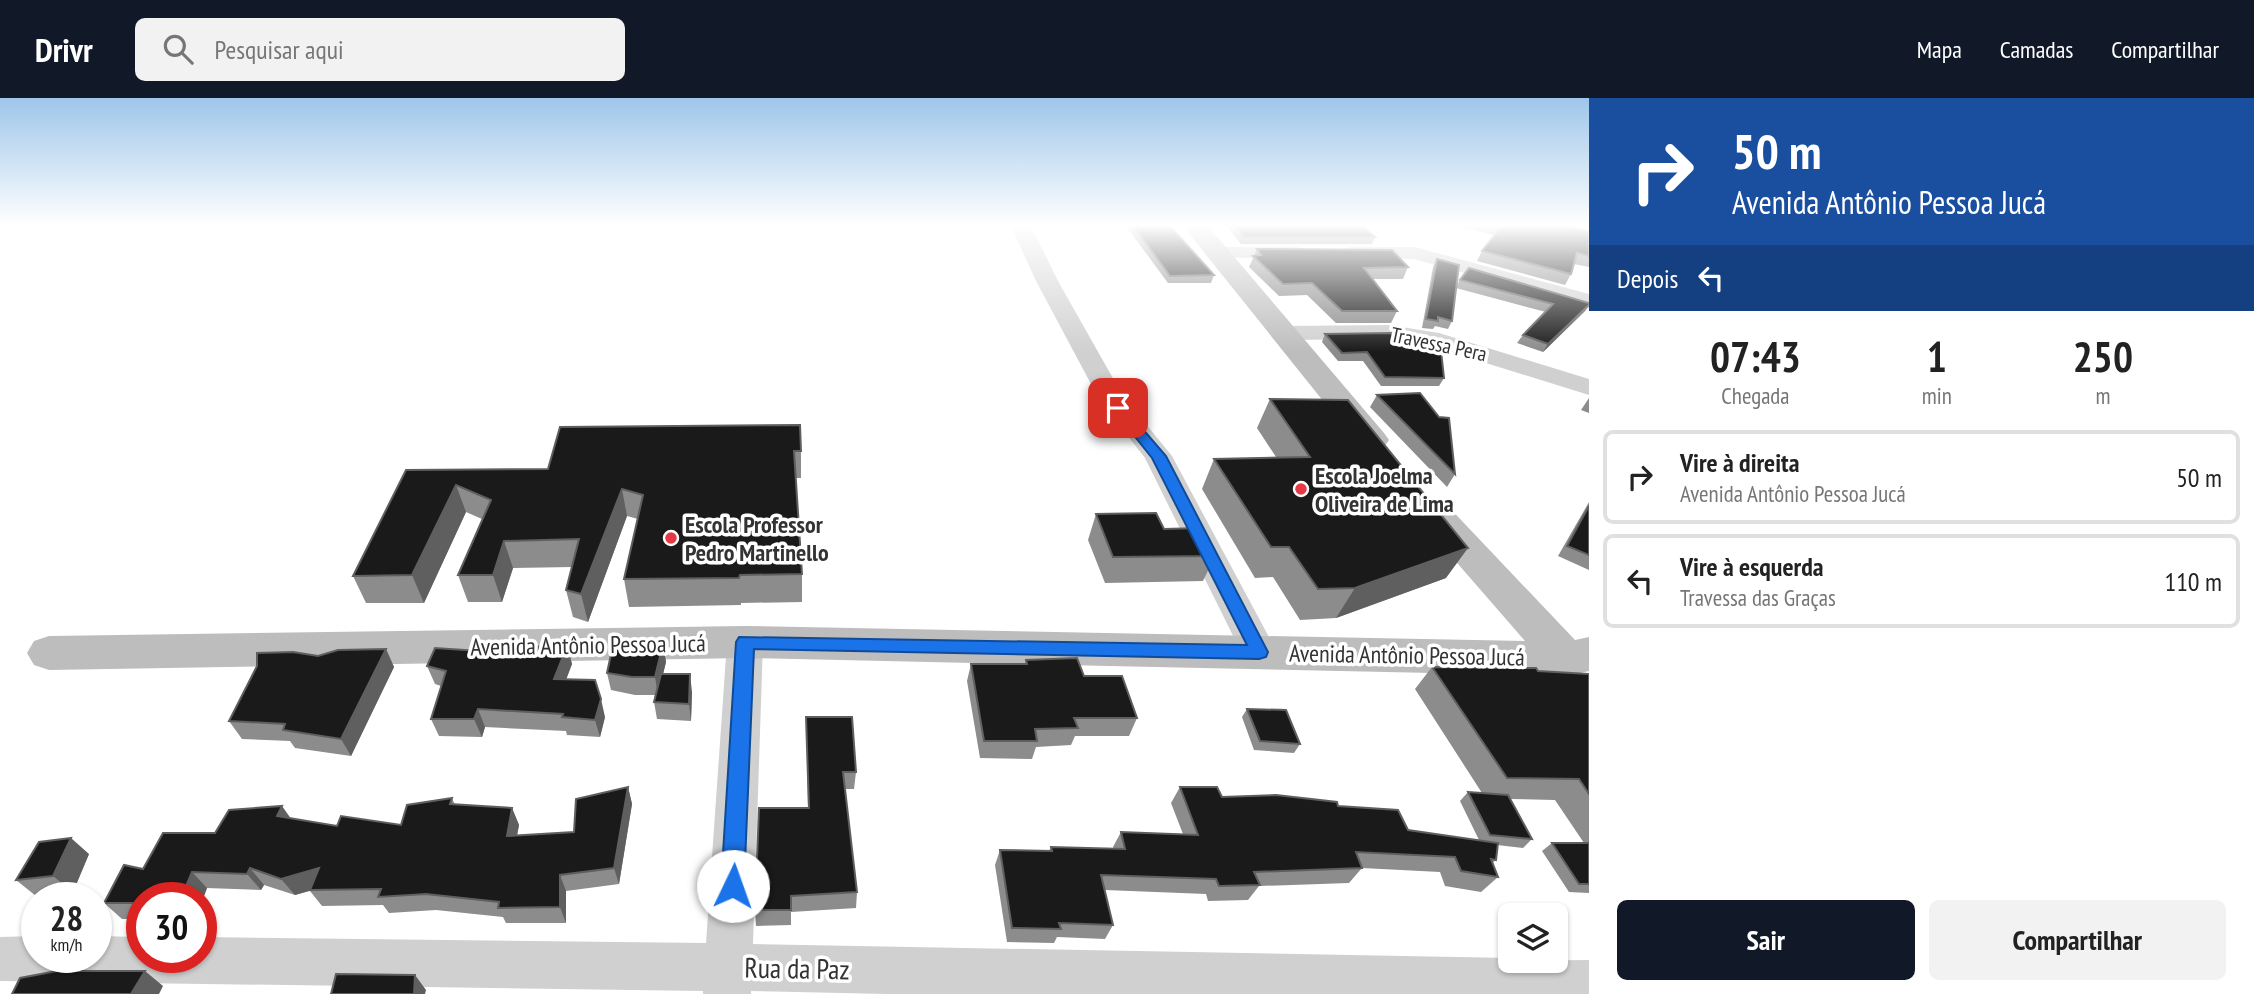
<!DOCTYPE html>
<html lang="pt">
<meta charset="utf-8">
<style>
body{margin:0;font-family:"PT Sans Narrow",sans-serif;background:#f2f2f2;color:#222;height:100vh;display:flex;flex-direction:column;font-size:26px;white-space:nowrap}
*{box-sizing:border-box;margin:0}
p{font-size:23px;color:#767676}
.icon{flex:none;width:38px;height:38px;fill:none;stroke:currentColor;stroke-width:2;stroke-linecap:round;stroke-linejoin:round}
.map{position:relative;flex:1;overflow:hidden}
.panel{display:flex;flex-direction:column;background:#fff;width:665px}
.panel>*{flex:none}
.hud{background:#1a4fa0;color:#fff;overflow:hidden}
.controls{position:absolute;left:1498px;top:805px;display:grid;gap:14px}
.controls a{display:grid;place-items:center;width:70px;height:70px;border-radius:10px;background:#fff;box-shadow:0 2px 5px #0004;font-size:35px}
.speed{position:absolute;left:21px;top:784px;display:flex;gap:14px;font-size:35px;font-weight:700;text-align:center}
.speed>*{display:grid;place-content:center;width:91px;height:91px;border-radius:50%;background:#fff;box-shadow:0 2px 5px #0004;line-height:1}
.speed small{font-size:18px;font-weight:400}
.speed .limit{border:10px solid #d22;background:#fff;color:#111}
.pin{position:absolute;display:grid;place-items:center;width:60px;height:60px;color:#fff;margin:-30px;border-radius:14px;box-shadow:0 4px 10px #0006}
.me{position:absolute;width:77px;margin:-38px;rotate:3deg;stroke-linejoin:round;filter:drop-shadow(0 0 5px #0008)}
.turn{display:flex;align-items:center;gap:24px;height:147px;padding:0 28px;font-size:32px}
.turn .icon{width:91px;height:91px;stroke-width:2.5}
.turn b{display:block;font-size:49px;line-height:60px}
.then{display:flex;align-items:center;height:66px;padding:0 28px;background:#0003;gap:14px;font-size:26px}
.eta{display:flex;justify-content:space-evenly;align-items:center;height:119px;text-align:center}
.eta b{font-size:42px;font-weight:600;line-height:49px}
.primary-button{display:flex;gap:14px;margin-top:auto;padding:14px 28px}
.primary-button a{flex:1;height:80px;border-radius:10px;background:#111827;color:#fff;font-size:28px;font-weight:600;line-height:80px;text-align:center}
.primary-button a+a{background:#f2f2f2;color:#222}
ul{padding:0;list-style:none}
li{display:flex;align-items:center;gap:21px;height:94px;margin:0 14px 10px;padding:0 14px;border:4px solid #e0e0e0;border-radius:10px}
li div{flex:1}
li b{display:block;font-size:26px}
li em{font-style:normal}
header{display:flex;align-items:center;gap:42px;box-sizing:border-box;height:98px;padding:0 35px;background:#111827;color:#fff}
header strong{font-size:33px}
nav{display:flex;gap:38px;margin-inline-start:auto;font-size:24px}
.search{width:490px;height:63px;background:#f2f2f2;display:flex;align-items:center;gap:18px;box-sizing:border-box;padding:0 24px;border-radius:10px;color:#767676;font-size:26px}
main{display:flex;flex:1;min-height:0}
.map>svg:first-child{display:block}
</style>
<header>
<strong>Drivr</strong>
<div class="search"><svg class="icon" aria-label="search" viewBox="0 0 24 24"><circle cx="10" cy="10" r="6"/><path d="M15 15l6 6"/></svg>Pesquisar aqui</div>
<nav><a>Mapa</a><a>Camadas</a><a>Compartilhar</a></nav>
</header>
<main>
<div class="map">
<svg width="1589" height="896" viewBox="0 0 1589 896">
<rect width="100%" height="100%" fill="#fff"/>
<g fill="none" stroke-linecap="round" stroke-linejoin="round">
<path fill="#d0d0d0" fill-rule="evenodd" d="M1011 128H1031L1058 183 1123 298 1172 358 1277 554 1272 564 1259 568 1246 564 1145 360 1099 301 1036 183Z
M1217 149H1296L1303 151 1306 155 1303 159 1296 161 1210 159 1207 155 1210 151Z
M1352 149H1415L1589 196V210L1414 161 1345 159 1342 155 1345 151Z
M1389 227 1439 235 1589 281V297L1428 247 1389 241 1284 242 1276 240 1272 235 1276 230 1284 228Z
M745 531 757 535 763 544 753 846 1510 860V863L1589 862V896H887L751 893V896H703V893L0 883V839L37 838V859H96V838L142 839V859H201V839L706 845 727 544 733 535Z"/>
<path fill="#bdbdbd" fill-rule="evenodd" d="M1183 128H1208L1384 335 1389 342 1384 349 1372 352 1360 349Z
M1431 400 1444 404 1575 542 1589 539V573L1566 578 745 560 49 572 34 567 27 555 34 543 49 538 745 528 1525 543 1418 420 1413 412 1418 404Z"/>
</g>
<path fill="#8c8c8c" d="M1126 128H1170L1214 177 1211 185H1168Z
M1227 128H1363L1375 139 1372 146H1241Z
M1458 128H1566L1589 133V169L1574 166 1571 176 1565 187 1477 163 1482 153 1494 137Z
M1257 151 1408 169 1403 181H1372L1397 213 1391 225H1336L1307 197 1279 198 1249 169Z
M1437 161 1456 188 1460 182 1589 205V207L1585 213 1543 254 1517 245 1523 237 1546 214 1456 190 1452 223 1448 231 1435 228 1433 231 1422 230 1433 169Z
M1325 236 1419 247 1423 240 1444 280 1439 288H1381L1363 263H1338L1322 244Z
M1377 297 1455 376 1447 389 1370 309Z
M1589 300V315L1581 312Z
M1270 301 1446 480 1336 520 1300 522 1273 479 1255 480 1202 391 1214 361 1276 359 1257 330Z
M801 353V380H796L802 476V504L741 505V507L629 509 624 481 638 421 627 418 588 524 573 519 566 492 572 469 513 470 502 504H468L458 477 482 421 466 414 424 505H366L353 478 406 372 548 371Z
M1589 404V472L1558 458Z
M1096 416 1164 431 1215 458 1203 483 1105 485 1088 442Z
M663 546 666 564 663 576 692 594 691 623 657 621 654 604 655 597H635L611 592 607 575Z
M567 548 572 566 566 581 605 619 600 639 567 637 566 633 485 629 482 639 439 638 431 621 441 588 435 586 427 568 510 555Z
M386 551 394 569 351 658 295 650 290 643 242 641 229 623 318 558Z
M1026 562 1084 578 1137 620 1129 638H1075L1071 647 1036 649 1032 661 980 660 967 583 971 566H1025Z
M1432 569 1538 573 1589 576V795L1569 794 1542 753 1552 745H1584L1555 702 1510 701 1532 741 1523 750 1497 747 1496 762 1492 765 1498 779 1481 794 1445 788 1440 774 1362 770 1349 785 1259 788 1248 802 1208 803 1206 796 1105 792 1113 827 1105 841 1057 839 1054 845 1007 844 995 767 1000 752 1049 753 1051 749 1114 751 1113 749 1121 734 1183 736 1171 705 1180 689 1222 699 1338 708 1408 732 1479 742 1460 703 1468 694 1482 695 1415 591Z
M1247 611 1300 646 1294 655 1254 652 1242 619Z
M806 619 856 674 854 691H845L857 794 856 810 791 814V827L756 828 755 812 808 710Z
M628 689 632 706 619 786 566 793V825H506L503 819 436 812 389 815 383 807 322 808 310 793 295 797 264 787 261 792 207 790 201 806V800H142V821H122L104 805 143 771 215 735 291 720 337 728 401 727 452 700 455 707 512 710 519 727 517 737 574 734Z
M89 756 73 794 36 798 16 782Z"/>
<path fill="#5f5f5f" d="M1589 207 1585 213 1543 254 1548 246Z
M456 387 466 414 424 505 412 477Z
M622 391 627 418 588 524 581 496Z
M504 443 513 470 502 504 493 477Z
M1468 450 1446 480 1336 520 1355 490Z
M663 546 666 564 658 597 655 579Z
M567 548 572 566 560 598 554 581Z
M386 551 394 569 351 658 341 641Z
M690 576 692 594 691 623 689 606Z
M601 601 605 619 600 639 595 622Z
M478 611 485 629 482 639 474 621Z
M628 689 632 706 619 786 614 770Z
M282 708 294 725 277 718Z
M512 710 519 727 514 754 507 738Z
M71 740 89 756 73 794 53 778Z
M250 770 264 787 261 792 247 776Z
M319 770 331 786 295 797 281 781Z
M192 774 207 790 201 806V800H181Z
M560 777 566 793V825L560 809Z
M145 873 163 888 159 896H131Z
M415 877 426 892 425 896H414Z"/>
<path fill="#1a1a1a" stroke="#5f5f5f" stroke-width="2" d="M1133 128H1170L1214 177 1170 178Z
M1235 128H1363L1375 139H1244Z
M1502 128H1566L1589 133V158L1577 155 1571 176 1482 153Z
M1257 151 1392 152 1408 169 1364 170 1397 213H1342L1312 185 1283 186 1253 158 1261 157Z
M1437 161 1459 167 1452 223 1438 219V223L1426 221Z
M1469 170 1589 205V207L1548 246 1523 237 1553 206 1460 182Z
M1393 235 1412 238 1421 250 1423 240 1440 244 1444 280 1385 279 1367 254 1342 255 1325 236Z
M1420 295 1439 319 1449 320 1455 376 1377 297Z
M1270 301 1348 302 1468 450 1355 490 1318 491 1289 449H1271L1214 361 1310 359Z
M800 327 801 353H794L802 476 740 477 739 480 624 481 643 397 622 391 581 496 566 492 579 441 504 443 493 477H458L491 402 456 387 412 477 353 478 406 372 548 371 560 329Z
M1589 408V457L1567 448Z
M1156 415 1164 431 1200 430 1215 458 1113 459 1096 416Z
M663 546 655 579H632L607 575 613 547Z
M567 548 554 581 595 582 601 601 595 622 562 619 563 616 478 611 474 621H431L446 573 427 568 435 550 510 555 512 549Z
M386 551 341 641 283 632 285 626 229 623 257 568V555L293 554 318 558 338 552Z
M1077 560 1084 578H1122L1137 620H1074L1078 630 1035 631 1037 643H984L971 566H1027L1026 562Z
M1432 569 1536 570 1538 573 1589 576V696L1579 681 1507 680Z
M661 576H690L689 606 654 604Z
M1247 611 1286 612 1300 646 1260 643Z
M806 619H852L856 674H843L857 794 791 798V812H755L759 710H809Z
M628 689 614 770 560 777V809L498 810 499 804 426 796 378 799 381 791 310 792 319 770 281 781 250 770 247 776 192 774 181 800H142V805H104L124 767 143 771 163 735H215L229 712 282 708 277 718 337 728 341 718 401 727 407 707 452 700 450 706 512 710 507 738 574 734 576 701Z
M1180 689H1217L1222 699 1276 697 1337 704 1338 708 1398 712 1408 732 1498 745 1496 762 1491 761 1498 779 1461 773 1455 759 1356 754 1362 770 1254 774 1260 787 1219 788 1216 781 1101 777 1113 827 1059 825 1061 831 1012 830 1000 752 1052 753 1051 749 1125 751 1121 734 1198 737Z
M1468 694 1508 697 1532 741 1490 737Z
M71 740 53 778 16 782 39 744Z
M1552 745H1589V786H1579Z
M57 873H145L131 896H12L20 880Z
M336 876 415 877 414 896H331Z"/>
<linearGradient id="sky" x2="0" y2="1"><stop stop-color="#9ec6ea"/><stop offset="0.5" stop-color="#fff"/><stop offset="1" stop-color="#fff" stop-opacity="0"/></linearGradient>
<rect width="1589" height="254" fill="url(#sky)"/>
<path fill="#1a73e8" stroke="#114b97" stroke-width="2" d="M1118 306 1123 308 1166 358 1268 554 1266 559 1259 561 754 551 744 788 741 796 733 799 725 796 721 788 736 544 739 539 1247 547 1152 360 1112 310Z"/>
<g fill="#e63946" stroke="#fff" stroke-width="2.5">
<circle cx="1301" cy="391" r="7"/>
<circle cx="671" cy="440" r="7"/>
</g>
<g text-anchor="middle" dominant-baseline="central" stroke-width="7" stroke-linejoin="round" paint-order="stroke">
<g font-size="21" fill="#333" stroke="#fff">
<text transform="translate(1439 246) rotate(12)">Travessa Pera</text>
</g>
<g font-size="24" font-weight="bold" fill="#333" stroke="#fff" text-anchor="start">
<text x="1315" y="377">Escola Joelma<tspan x="1315" dy="28">Oliveira de Lima</tspan></text>
<text x="685" y="426">Escola Professor<tspan x="685" dy="28">Pedro Martinello</tspan></text>
</g>
<g font-size="24" fill="#333" stroke="#fff">
<text transform="translate(588 547) rotate(-1)">Avenida Antônio Pessoa Jucá</text>
<text transform="translate(1407 557) rotate(1)">Avenida Antônio Pessoa Jucá</text>
</g>
<g font-size="28" fill="#333" stroke="#fff">
<text transform="translate(797 870) rotate(1)">Rua da Paz</text>
</g>
</g>
</svg>
<div class="controls">
<a><svg class="icon" aria-label="layers" viewBox="0 0 24 24"><path d="M12 4l9 5-9 5-9-5zM3 14l9 5 9-5"/></svg></a>
</div>
<div class="speed"><div>28<small>km/h</small></div><div class="limit">30</div></div>
<div class="pin" style="left:1118px;top:310px;background:#d93025"><svg class="icon" aria-label="arrive" viewBox="0 0 24 24"><path d="M6 21V4h12l-3 4 3 4H6"/></svg></div>
<svg class="me" style="left:733px;top:788px" viewBox="-20 -20 40 40"><circle r="19" fill="#fff"/><path d="M0-13L10 11 0 6-10 11z" fill="#1a73e8"/></svg>
</div>
<section class="panel">
<div class="hud">
<div class="turn"><svg class="icon" aria-label="right" viewBox="0 0 24 24"><path d="M7 20v-9h11M14 6l5 5-5 5"/></svg><div><b>50 m</b>Avenida Antônio Pessoa Jucá</div></div>
<div class="then">Depois<svg class="icon" aria-label="left" viewBox="0 0 24 24"><path d="M17 20v-9H6M10 6l-5 5 5 5"/></svg></div>
</div>
<div class="eta">
<div><b>07:43</b><p>Chegada</p></div>
<div><b>1</b><p>min</p></div>
<div><b>250</b><p>m</p></div>
</div>
<ul>
<li><svg class="icon" aria-label="right" viewBox="0 0 24 24"><path d="M7 20v-9h11M14 6l5 5-5 5"/></svg><div><b>Vire à direita</b><p>Avenida Antônio Pessoa Jucá</p></div><em>50 m</em></li>
<li><svg class="icon" aria-label="left" viewBox="0 0 24 24"><path d="M17 20v-9H6M10 6l-5 5 5 5"/></svg><div><b>Vire à esquerda</b><p>Travessa das Graças</p></div><em>110 m</em></li>
</ul>
<div class="primary-button"><a>Sair</a><a>Compartilhar</a></div>
</section>
</main>
